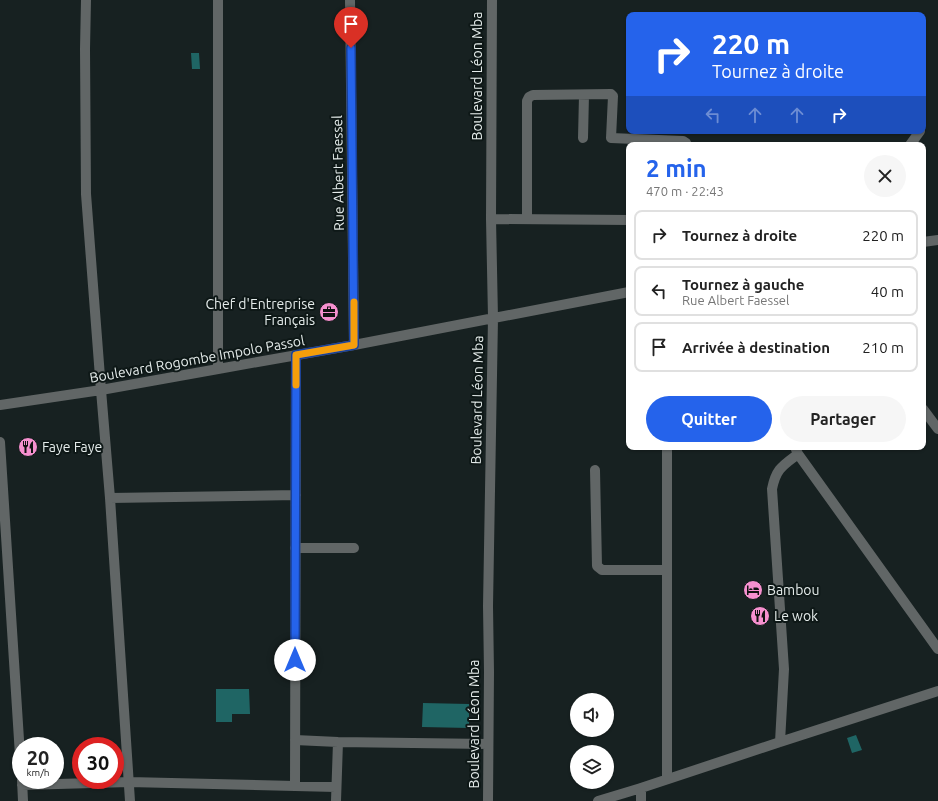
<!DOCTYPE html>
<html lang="fr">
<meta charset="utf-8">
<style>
body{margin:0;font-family:Ubuntu,sans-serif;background:#f6f6f6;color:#222;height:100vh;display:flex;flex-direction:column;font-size:15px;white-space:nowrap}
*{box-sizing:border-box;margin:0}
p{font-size:13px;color:#767676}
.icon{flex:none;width:22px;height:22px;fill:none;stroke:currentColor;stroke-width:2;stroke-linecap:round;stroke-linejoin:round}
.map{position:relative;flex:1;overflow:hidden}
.drawer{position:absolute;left:626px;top:142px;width:300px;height:308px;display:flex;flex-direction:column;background:#fff;border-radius:8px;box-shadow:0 1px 3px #0004}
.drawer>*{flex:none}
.hud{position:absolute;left:626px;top:12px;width:300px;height:122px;border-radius:8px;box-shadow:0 1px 3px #0004;background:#2563eb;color:#fff;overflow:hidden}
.tools{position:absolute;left:570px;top:693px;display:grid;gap:8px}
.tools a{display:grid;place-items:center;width:44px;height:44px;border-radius:50%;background:#fff;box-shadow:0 1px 3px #0004;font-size:20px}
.speed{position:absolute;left:12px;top:737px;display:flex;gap:8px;font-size:20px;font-weight:700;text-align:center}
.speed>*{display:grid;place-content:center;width:52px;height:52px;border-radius:50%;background:#fff;box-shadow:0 1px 3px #0004;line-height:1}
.speed small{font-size:10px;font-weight:400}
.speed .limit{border:6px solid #d22;background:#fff;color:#111}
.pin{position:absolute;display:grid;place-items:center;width:34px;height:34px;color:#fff;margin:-41px -17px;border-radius:50% 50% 50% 0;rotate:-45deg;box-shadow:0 0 4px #0007}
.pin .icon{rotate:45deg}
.me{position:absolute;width:44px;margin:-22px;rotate:0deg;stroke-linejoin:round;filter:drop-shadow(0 0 3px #0008)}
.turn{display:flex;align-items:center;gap:14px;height:84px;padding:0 20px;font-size:18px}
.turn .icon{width:52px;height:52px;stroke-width:2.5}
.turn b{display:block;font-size:28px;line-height:34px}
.lanes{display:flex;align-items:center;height:38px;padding:0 20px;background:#0003;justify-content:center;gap:20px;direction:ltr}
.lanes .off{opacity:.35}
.round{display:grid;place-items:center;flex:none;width:42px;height:42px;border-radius:21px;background:#f6f6f6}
.head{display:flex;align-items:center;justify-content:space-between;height:68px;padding:0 20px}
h1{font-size:24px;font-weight:700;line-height:30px;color:#2563eb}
.button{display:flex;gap:8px;margin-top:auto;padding:8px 20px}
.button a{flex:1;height:46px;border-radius:24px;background:#2563eb;color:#fff;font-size:16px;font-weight:700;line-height:46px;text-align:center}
.button a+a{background:#f6f6f6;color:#222}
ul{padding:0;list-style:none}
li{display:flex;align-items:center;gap:12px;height:50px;margin:0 8px 6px;padding:0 12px;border:2px solid #e0e0e0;border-radius:8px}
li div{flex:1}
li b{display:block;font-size:15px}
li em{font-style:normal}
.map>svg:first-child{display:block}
</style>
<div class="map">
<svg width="938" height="801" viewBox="0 0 938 801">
<rect width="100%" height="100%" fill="#172121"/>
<path fill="#1f6564" d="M191 53H199L200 69H192Z
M216 689H249L250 714H232V722H216Z
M423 703 469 704V728L422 727Z
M856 735 862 750 852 753 847 738Z"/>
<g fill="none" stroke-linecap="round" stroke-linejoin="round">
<path stroke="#616666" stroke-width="10" d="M86 0 85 49 86 194 101 390 110 498 130 801
M350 0 354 345
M583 138 584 95
M910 145 920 131
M491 219 629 220
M527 219V101L529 97 533 95 611 94 613 96 611 138 683 141 686 143 687 145
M923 242 938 240
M218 369V0
M0 405 101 390 218 369 354 345 629 292
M923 409 938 429
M0 442 21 771
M795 447 798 454 938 649
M595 470 597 566 602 570H667
M110 498 296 495
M295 548H354
M295 740 338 742 488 744
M780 742 784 669 772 489C776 469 782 466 798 454
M667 779V447
M22 780 23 801
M22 785 129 782 336 787
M295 786 296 355
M641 788V801
M336 801 338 742
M488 801 489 672 488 606 493 318 491 219 492 0
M598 801 641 788 780 742 938 691"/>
</g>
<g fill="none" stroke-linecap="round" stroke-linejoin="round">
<g stroke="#184099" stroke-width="10">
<path id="route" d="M295 660 296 355 354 345 351 48"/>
</g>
<use href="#route" stroke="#2563eb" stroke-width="7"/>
<path stroke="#f59e0b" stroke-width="7" d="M296 385V355L354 345V302"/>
</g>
<defs>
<g id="office-disc" transform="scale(1)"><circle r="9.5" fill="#f690cf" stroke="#0e1817"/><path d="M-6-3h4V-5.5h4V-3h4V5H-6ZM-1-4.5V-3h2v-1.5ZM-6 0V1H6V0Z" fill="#111"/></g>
<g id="restaurant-disc" transform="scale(1)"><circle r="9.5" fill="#f690cf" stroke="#0e1817"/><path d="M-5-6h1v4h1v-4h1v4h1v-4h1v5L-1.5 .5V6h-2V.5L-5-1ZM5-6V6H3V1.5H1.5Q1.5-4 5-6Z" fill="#111"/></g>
<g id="hotel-disc" transform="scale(1)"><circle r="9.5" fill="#f690cf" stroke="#0e1817"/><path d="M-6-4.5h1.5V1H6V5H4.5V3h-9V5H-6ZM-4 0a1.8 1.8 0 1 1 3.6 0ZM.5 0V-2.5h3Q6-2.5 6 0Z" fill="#111"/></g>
</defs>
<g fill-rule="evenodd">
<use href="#office-disc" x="329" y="312"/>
<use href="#restaurant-disc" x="28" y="447"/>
<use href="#hotel-disc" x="753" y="590"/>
<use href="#restaurant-disc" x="760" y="616"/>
</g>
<g text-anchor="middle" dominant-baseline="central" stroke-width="4" stroke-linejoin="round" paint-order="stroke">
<g font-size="14" fill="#e4ebea" stroke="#0e1817">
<text transform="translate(477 76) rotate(-90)">Boulevard Léon Mba</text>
<text transform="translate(338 173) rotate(-91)">Rue Albert Faessel</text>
<text transform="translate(197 359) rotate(-10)">Boulevard Rogombe Impolo Passol</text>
<text transform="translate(477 400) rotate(-89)">Boulevard Léon Mba</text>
<text transform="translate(474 724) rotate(-90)">Boulevard Léon Mba</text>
</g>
<g font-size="14" fill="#e4ebea" stroke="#0e1817" text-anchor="start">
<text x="315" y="304" text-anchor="end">Chef d'Entreprise<tspan x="315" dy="16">Français</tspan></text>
<text x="42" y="447">Faye Faye</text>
<text x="767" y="590">Bambou</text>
<text x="774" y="616">Le wok</text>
</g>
</g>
</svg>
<div class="tools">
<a><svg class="icon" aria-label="sound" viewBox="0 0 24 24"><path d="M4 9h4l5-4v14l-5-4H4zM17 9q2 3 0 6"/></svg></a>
<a><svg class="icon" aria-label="layers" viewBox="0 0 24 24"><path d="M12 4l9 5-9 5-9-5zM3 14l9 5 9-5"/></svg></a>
</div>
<div class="speed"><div>20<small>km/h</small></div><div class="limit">30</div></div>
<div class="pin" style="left:351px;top:48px;background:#d93025"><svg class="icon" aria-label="arrive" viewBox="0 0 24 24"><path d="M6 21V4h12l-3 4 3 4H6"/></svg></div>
<svg class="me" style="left:295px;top:660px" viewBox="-20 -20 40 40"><circle r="19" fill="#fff"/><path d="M0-13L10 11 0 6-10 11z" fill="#2563eb"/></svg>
<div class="hud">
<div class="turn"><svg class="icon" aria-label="right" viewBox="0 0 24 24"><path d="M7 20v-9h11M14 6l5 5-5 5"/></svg><div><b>220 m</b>Tournez à droite</div></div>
<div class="lanes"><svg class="icon off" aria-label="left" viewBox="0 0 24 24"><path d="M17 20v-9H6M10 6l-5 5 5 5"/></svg><svg class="icon off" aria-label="ahead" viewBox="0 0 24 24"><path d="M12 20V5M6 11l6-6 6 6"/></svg><svg class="icon off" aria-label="ahead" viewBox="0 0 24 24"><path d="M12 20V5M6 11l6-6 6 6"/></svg><svg class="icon" aria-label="right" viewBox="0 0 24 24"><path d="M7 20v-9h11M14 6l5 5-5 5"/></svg></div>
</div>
<section class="drawer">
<div class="head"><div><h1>2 min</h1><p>470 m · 22:43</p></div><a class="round"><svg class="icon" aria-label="close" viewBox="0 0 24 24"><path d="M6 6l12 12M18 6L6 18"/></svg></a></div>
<ul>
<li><svg class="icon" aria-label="right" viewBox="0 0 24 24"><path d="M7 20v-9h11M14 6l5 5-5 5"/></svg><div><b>Tournez à droite</b></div><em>220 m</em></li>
<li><svg class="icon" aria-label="left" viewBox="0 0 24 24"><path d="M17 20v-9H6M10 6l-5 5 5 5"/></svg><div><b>Tournez à gauche</b><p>Rue Albert Faessel</p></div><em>40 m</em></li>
<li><svg class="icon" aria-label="arrive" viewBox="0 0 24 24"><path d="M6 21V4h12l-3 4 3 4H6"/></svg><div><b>Arrivée à destination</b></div><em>210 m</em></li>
</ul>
<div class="button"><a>Quitter</a><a>Partager</a></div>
</section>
</div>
